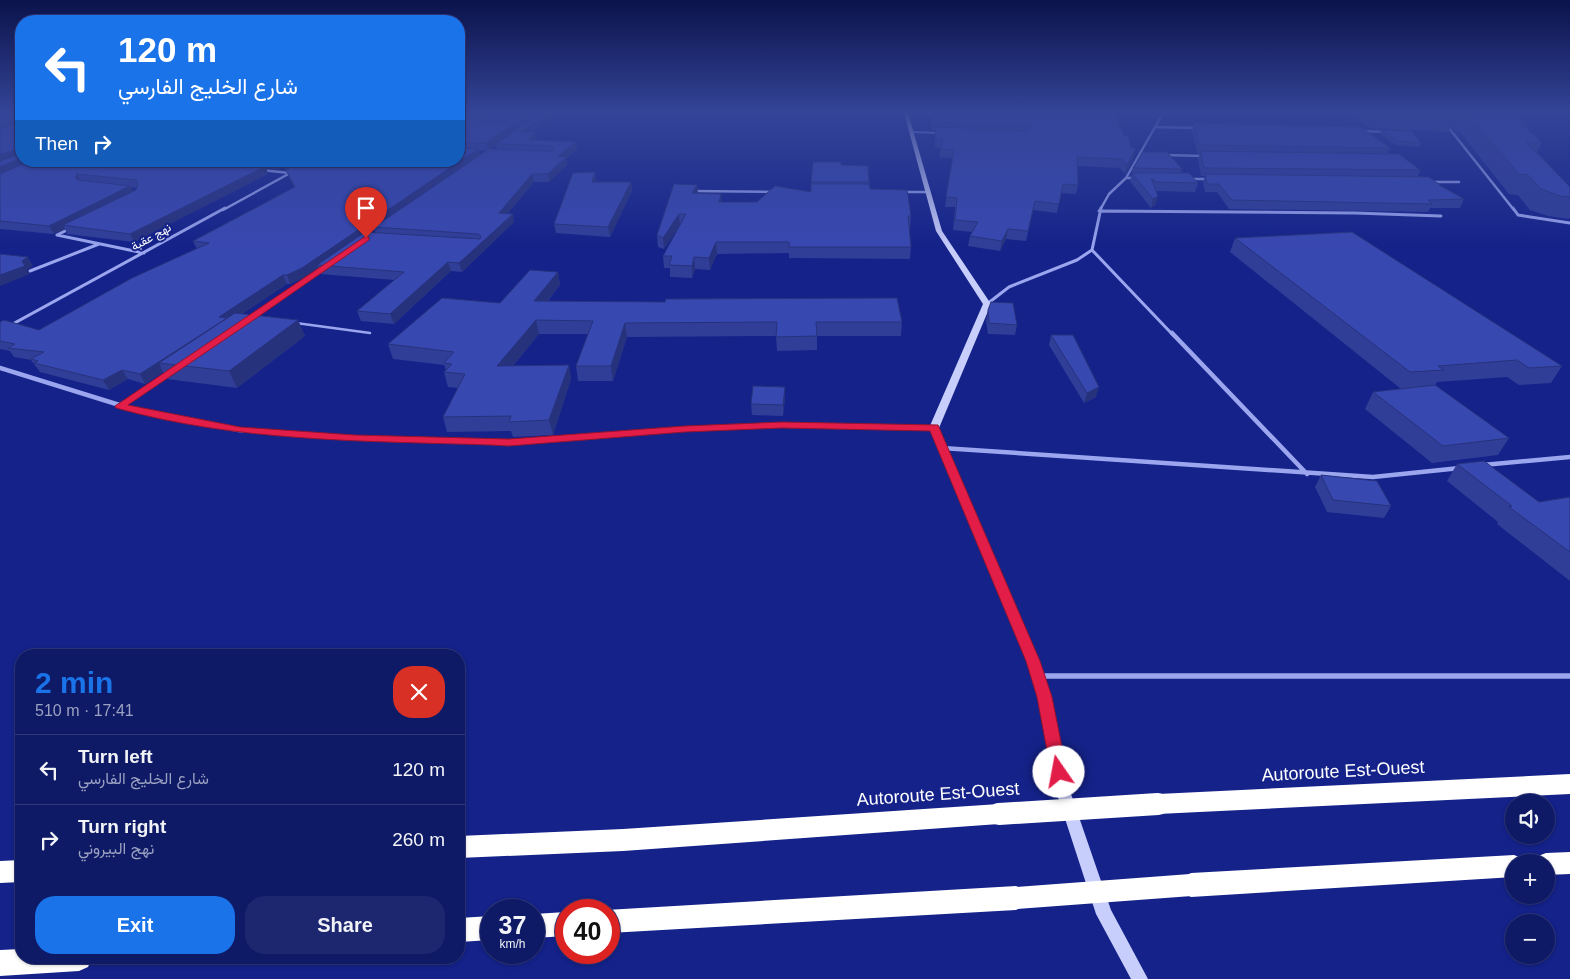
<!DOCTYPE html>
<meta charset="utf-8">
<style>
body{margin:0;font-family:Helvetica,Vazirmatn,sans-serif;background:#1d2770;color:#f1f3f6;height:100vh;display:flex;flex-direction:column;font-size:19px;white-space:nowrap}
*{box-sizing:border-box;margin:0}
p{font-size:16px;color:#9ba1c0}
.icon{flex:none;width:28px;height:28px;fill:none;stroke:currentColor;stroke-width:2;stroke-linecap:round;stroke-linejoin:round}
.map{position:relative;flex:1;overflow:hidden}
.sheet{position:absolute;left:15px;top:649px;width:450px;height:315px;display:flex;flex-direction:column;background:#0f1a67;border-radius:20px;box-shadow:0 1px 4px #0004,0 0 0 1px #2f387b}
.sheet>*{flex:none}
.top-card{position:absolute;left:15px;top:15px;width:450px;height:152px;border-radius:20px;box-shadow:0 1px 4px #0004,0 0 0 1px #2f387b;background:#1a73e8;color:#fff;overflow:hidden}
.fabs{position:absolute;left:1505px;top:794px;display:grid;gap:10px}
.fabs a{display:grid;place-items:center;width:50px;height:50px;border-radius:50%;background:#0f1a67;box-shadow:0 1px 4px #0004,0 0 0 1px #2f387b;font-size:25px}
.speed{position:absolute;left:480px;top:899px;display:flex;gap:10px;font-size:25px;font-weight:700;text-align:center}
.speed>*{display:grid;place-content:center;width:65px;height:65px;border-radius:50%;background:#0f1a67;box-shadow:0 1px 4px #0004,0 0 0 1px #2f387b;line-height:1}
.speed small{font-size:12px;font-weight:400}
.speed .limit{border:8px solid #d22;background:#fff;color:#111}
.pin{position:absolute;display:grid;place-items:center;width:42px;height:42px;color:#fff;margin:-51px -21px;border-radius:50% 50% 50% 0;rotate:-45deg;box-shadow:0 0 5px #0007}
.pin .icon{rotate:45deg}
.me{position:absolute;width:55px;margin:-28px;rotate:348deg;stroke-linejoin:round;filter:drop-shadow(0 0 4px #0008)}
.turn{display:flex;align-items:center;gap:18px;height:105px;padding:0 20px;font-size:22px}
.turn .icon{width:65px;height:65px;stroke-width:2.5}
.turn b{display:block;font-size:35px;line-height:42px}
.then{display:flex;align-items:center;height:48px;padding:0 20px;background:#0003;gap:10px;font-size:19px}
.round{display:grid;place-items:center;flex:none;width:52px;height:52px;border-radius:20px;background:#1d2770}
.overview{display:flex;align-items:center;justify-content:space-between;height:85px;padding:0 20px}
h1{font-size:30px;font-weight:600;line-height:38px;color:#1a73e8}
.primary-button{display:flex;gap:10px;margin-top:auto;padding:10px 20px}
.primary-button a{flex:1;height:58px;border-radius:20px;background:#1a73e8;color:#fff;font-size:20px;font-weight:600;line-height:58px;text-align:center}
.primary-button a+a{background:#1d2770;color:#f1f3f6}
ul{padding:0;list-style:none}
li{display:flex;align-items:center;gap:15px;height:70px;padding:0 20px;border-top:1px solid #2f387b}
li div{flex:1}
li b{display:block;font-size:19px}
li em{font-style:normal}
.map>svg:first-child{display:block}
</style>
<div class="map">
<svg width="1570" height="979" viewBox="0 0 1570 979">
<rect width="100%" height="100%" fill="#142289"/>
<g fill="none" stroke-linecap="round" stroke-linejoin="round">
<path stroke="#9ba6ef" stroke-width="2" d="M912 132 940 133"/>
<path stroke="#9ba6ef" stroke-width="2.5" d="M296 323 370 333"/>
<path stroke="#9ba6ef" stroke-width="2.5" d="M1437 113 1514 210
M1156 127 1198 128
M1362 131 1386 132
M1165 155 1204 156
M261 170 290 173
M1126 178H1136
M1187 179H1209
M1430 182H1459
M692 191 776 192
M902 192H929
M223 210 292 172
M1100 210 1109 194 1126 178 1163 113"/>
<path stroke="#9ba6ef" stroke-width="3" d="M1513 208 1518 215 1570 223
M1099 211 1355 213 1441 216
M71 228 57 235 144 253
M1092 250 1173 335
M30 271 99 244
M987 304 1009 287 1077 260 1092 250 1101 208
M251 318 324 268
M0 331 225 208"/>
<path stroke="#9ba6ef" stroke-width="4.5" d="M1172 333 1307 474
M0 368 142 412 239 430 355 438 509 443 685 429 782 425 934 428
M120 406 171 372
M942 448 1373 477 1460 468
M1483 465 1570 457"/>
<path stroke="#9ba6ef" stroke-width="5.5" d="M1039 676H1570"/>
<path fill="#c8cefb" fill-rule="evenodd" d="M904 113H908L942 231 991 304 939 428 1045 676 1070 791 1111 910 1148 979H1131L1096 914 1056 791 1033 676 929 428 983 304 936 231Z"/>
<path fill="#fff" fill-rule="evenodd" d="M1570 774V794L1158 814 1150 811 1147 804 1150 797 1158 794Z
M999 804 1007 807 1010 814 1007 821 999 824 623 851 459 858V836L623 829Z
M1570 852V874L1546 875V862H1535L1538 856 1546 853Z
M1514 855 1522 858 1524 862H1514V877L1191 897 1183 893 1179 885 1183 877 1191 873Z
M21 860V882L0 883V861Z
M1016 886 1024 890 1028 898 1024 906 1016 910 609 933V910H606Z
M566 912V936L534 938V914Z
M491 916V940L459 942V918Z
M21 949V958H92L88 967 79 971 0 976V950Z"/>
<path stroke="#fff" stroke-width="22" d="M999 814 1158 804
M1016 898 1191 885"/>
</g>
<path fill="#303e98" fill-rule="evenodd" d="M21 113V161H459V113L533 115 525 124 528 122 536 113H555L556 116 532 132H536L537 140 536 141 576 142 577 150 566 159 567 165 549 182H534L508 213 514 222 462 272 451 271 394 324 361 321 357 311 394 280 320 274 318 268 305 277 290 284H287L242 314 298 320 305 336 237 388 167 379 163 372 145 384 128 379 109 390 40 372 31 360 14 357 10 351 0 349V322L39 330 197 249 193 241 294 187 289 177 286 170 285 169 283 166 279 169 266 168 268 174 134 242 67 234 65 229 54 234 0 229V114ZM515 125 522 126 515 130ZM496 145 497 149H490ZM479 150 486 151 480 155ZM131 187 137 188 136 190 133 191ZM374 229 375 233H369Z
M928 113H1115L1124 136 1134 157 1125 174 1120 168 1078 166V185L1076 194 1061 193 1057 213 1033 210 1026 241 1006 239 1000 251 968 246 970 236 972 232 953 230 955 207H945L953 158 939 157 941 148 935 147V130H931L932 118 927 117Z
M1348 113H1515L1528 124 1526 128 1542 143 1537 152 1570 187V218L1569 219 1548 216 1530 210 1518 195 1509 194 1460 132H1456L1451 126 1448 132 1370 128Z
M1194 123 1390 148 1387 154 1420 170 1418 176 1440 185V186L1464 199 1460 208H1430L1428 212 1229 209 1217 192H1205L1203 182 1205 176H1201L1198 159 1200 153H1197L1192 131Z
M1381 130 1421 143 1419 147 1395 145 1380 134Z
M813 162 841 165 868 166 870 189 911 216 910 228H909L911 247 910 259 789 258V253L717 254 710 270 695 269 692 278 670 277V268H664L663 256 680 225 664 249 658 247 657 235 697 185 698 193 722 202H757L811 192Z
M1133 168 1182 169 1181 173 1198 183 1195 192 1156 191 1158 196 1155 205 1151 208 1130 181Z
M595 172 596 182H631L632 191 610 237 556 233 554 224Z
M1235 238 1562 366 1551 383 1519 385 1507 377 1437 382 1435 386 1509 438 1498 455 1432 463 1365 409 1373 392 1401 389 1230 252Z
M558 272 560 285 548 301 902 322 901 336H817V350L777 351 776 336 627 337 613 381H578L576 366 588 334H539L513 366 569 365 571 379 553 435 513 437 511 431 447 432 443 417 458 388 448 387 444 372 446 370 444 365 393 359 388 344 500 303Z
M988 310 1017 325 1015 335 988 334 986 321Z
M1051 335 1096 397 1084 403 1049 345Z
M785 398 783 416 752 415 751 404Z
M1457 464 1539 502 1570 497V581L1497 524 1498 522 1447 481Z
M1321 475 1391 506 1384 518 1327 512 1315 487Z"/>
<path fill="#27327c" d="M528 113H533V115L523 126 521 119Z
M550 113H555L556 116 521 139 520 132Z
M16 117 20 124 0 132V123Z
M514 124 516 131 496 144V145L488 151 486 143Z
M536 132 537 140 532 145 528 140Z
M576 142 577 150 566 159 567 165 549 182 548 174 558 156Z
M1136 148 1134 157 1125 174 1127 165Z
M16 149 20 156 0 164V155Z
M478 149 480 156 374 227V229L321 265H317L318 268 305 277 290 284 287 275Z
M21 158V161H36L0 177V167Z
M276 161H281L283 166 279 169Z
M289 161H305L290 170 287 162Z
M266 166 268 174 134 242 130 234Z
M595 172 596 181 594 190 592 182Z
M77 174 81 182 79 185 75 177Z
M532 174 534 182 501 221 499 213Z
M631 182 632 191 610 237 608 227Z
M697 185 698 196 692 193Z
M130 186 134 194 63 225 65 229 54 234 49 226Z
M721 194 722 205 719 202Z
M1158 196 1155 205 1151 208 1153 199Z
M513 214 514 222 462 272 459 263Z
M679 214 680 225 664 249 663 238Z
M1008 229 1006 239 1000 251 1002 241Z
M716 242 717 254 710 270 709 258Z
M28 257 33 266 27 270 30 274 0 286V275Z
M694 257 695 269 692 278V266Z
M448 262 451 271 394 324 390 314Z
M558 272 560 285 537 314 534 301Z
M283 275 287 284 229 323 159 363 163 372 145 384 140 374 219 317Z
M298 320 305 336 237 388 229 371Z
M536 320 539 334 501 380 497 366Z
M625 323 627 337 613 381 611 366Z
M569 365 571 379 553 435 549 420Z
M122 370 128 379 109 390 103 380Z
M785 387V398L783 416V405Z
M1099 387 1096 397 1084 403 1087 393Z"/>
<path fill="#3848b1" stroke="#27327c" d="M1 113H21V158L0 167V161L18 155 20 150 16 149 0 155V129L18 123 20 119 16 117 0 123V114H1Z
M459 113H528L521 119 467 115 466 118 468 120 514 124 486 143H459Z
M536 113H550L520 132H536L528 140 576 142 558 156 566 157 548 174H532L499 213 513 214 459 263 448 262 390 314 357 311 404 272 317 265 365 232 480 239 481 236 478 234 374 227 489 149 553 151 554 148 552 146 496 144 528 122Z
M933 113H1115L1124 136H1128L1131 148H1136L1127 165 1122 159 1077 157 1078 185 1063 184 1059 204 1035 201 1028 231 1008 229 1002 241 970 236 978 222 955 220 957 198 946 197 954 150 940 149 943 139H936L935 127 1027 131 1030 127 1027 125 932 122Z
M1417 113H1455L1456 114Z
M1463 113H1515L1528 124H1522L1542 143 1526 142 1570 187V197L1560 196 1541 189 1528 175 1519 174 1468 115H1464Z
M1194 123 1361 127 1390 148 1199 145Z
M1381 130 1411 131 1421 143 1397 141Z
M459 148 478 149 302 268 287 275H283L219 317 227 318 140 374 122 370 103 380 34 363 38 361 31 359 44 352 8 348 15 344 0 341V322L4 320 39 330 132 278 209 243 193 241 295 187 286 170 302 161H459Z
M1200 151 1399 154 1420 170 1204 168Z
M1143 152H1167L1182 169 1133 168Z
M30 161H216L266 166 130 234 63 225 136 190 138 184 136 180 77 174 75 177 78 180 130 186 49 226 0 221V174Z
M813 162H841V165L868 166 869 182H811Z
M595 172 592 182H631L608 227 554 224 573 173Z
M1132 173H1189L1198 183 1156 182 1151 178 1158 196 1153 199Z
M1205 174 1429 177 1440 185H1439L1464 199 1428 200 1432 204 1232 200 1219 184H1207Z
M674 184 697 185 692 193 721 194 719 202H757L775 186 811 192V184H869L870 189 907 190 911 216H908L911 247H789V242H716L709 258 694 257 692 266 669 265 672 256H663L686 214H679L663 238 657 235Z
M1352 232 1562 366 1529 368 1517 360 1438 366 1444 370 1410 372 1235 238Z
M0 254 28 257 22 261 25 266 0 275Z
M530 270 558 272 534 301 665 302 666 299 897 298 902 322H816L817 336 776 337 777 322 625 323 611 366H576L593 321 536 320 497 366 569 365 549 420 509 422 511 416 443 417 465 374 444 372 452 364 444 363 454 352 388 344 442 298 500 303Z
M991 302 1013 303 1017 325 989 323 988 310Z
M235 313 298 320 229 371 159 363Z
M1051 335H1073L1099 387 1087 393Z
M1435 385 1509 438 1443 446 1373 392Z
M753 386 785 387 783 405 751 404Z
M1484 461 1539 502 1570 497V552L1509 507 1512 506 1457 464Z
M1321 475 1377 481 1391 506 1333 500Z"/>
<linearGradient id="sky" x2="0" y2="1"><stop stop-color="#0b134b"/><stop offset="0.45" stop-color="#344497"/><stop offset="1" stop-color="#344497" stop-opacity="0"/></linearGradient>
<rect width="1570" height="250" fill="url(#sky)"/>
<path fill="#e11d48" stroke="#92132f" d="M366 236 369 237V240L255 319 128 405 240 427 355 435 509 439 685 426 782 422 938 425 1040 661 1052 697 1067 772 1065 777 1059 779 1053 777 1051 772 1037 697 1026 661 930 431 782 428 685 432 509 446 490 445C365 441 237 442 116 408L115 406Z"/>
<g text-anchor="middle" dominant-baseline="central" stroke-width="4" stroke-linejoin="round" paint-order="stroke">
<g font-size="12" fill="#fff" stroke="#142289">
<text transform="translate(151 237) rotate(-29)">نهج عقبة</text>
</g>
<g font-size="18" fill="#fff" stroke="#142289">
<text transform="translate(1343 771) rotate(-3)">Autoroute Est-Ouest</text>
<text transform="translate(938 794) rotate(-4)">Autoroute Est-Ouest</text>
</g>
</g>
</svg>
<div class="fabs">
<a><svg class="icon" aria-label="sound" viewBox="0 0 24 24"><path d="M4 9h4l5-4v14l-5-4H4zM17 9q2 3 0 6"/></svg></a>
<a>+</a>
<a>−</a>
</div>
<div class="speed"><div>37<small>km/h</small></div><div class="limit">40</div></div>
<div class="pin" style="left:366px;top:238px;background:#d93025"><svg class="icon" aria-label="arrive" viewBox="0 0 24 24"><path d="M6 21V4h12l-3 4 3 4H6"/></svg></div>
<svg class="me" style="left:1059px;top:772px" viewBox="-20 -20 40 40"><circle r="19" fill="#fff"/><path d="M0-13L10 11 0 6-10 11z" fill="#e11d48"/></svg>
<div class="top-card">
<div class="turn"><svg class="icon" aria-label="left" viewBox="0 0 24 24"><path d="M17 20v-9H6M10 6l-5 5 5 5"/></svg><div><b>120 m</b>شارع الخليج الفارسي</div></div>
<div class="then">Then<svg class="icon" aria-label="right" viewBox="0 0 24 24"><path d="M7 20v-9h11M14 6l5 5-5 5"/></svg></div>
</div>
<section class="sheet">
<div class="overview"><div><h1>2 min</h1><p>510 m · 17:41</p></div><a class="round" style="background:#d93025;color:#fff"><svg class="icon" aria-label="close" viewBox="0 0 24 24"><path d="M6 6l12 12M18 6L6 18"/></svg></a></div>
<ul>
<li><svg class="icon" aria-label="left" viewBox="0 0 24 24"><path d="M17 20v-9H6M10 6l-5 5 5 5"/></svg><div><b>Turn left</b><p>شارع الخليج الفارسي</p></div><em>120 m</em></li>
<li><svg class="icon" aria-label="right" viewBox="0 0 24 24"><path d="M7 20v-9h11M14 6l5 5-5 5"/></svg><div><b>Turn right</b><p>نهج البيروني</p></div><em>260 m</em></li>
</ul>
<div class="primary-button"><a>Exit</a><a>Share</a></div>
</section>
</div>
